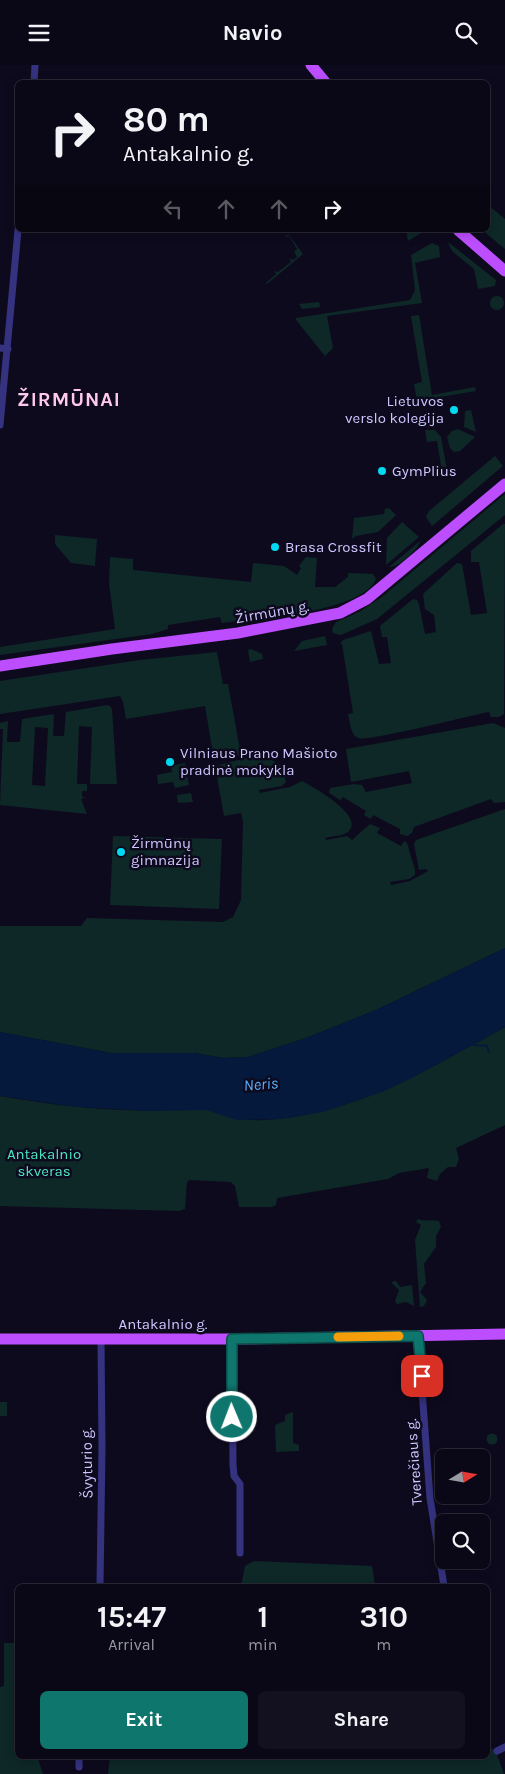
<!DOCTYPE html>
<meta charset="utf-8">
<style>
body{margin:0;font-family:Karla,sans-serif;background:#13111f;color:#f1f3f6;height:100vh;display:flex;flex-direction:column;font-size:19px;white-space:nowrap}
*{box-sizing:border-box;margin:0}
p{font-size:16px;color:#999aa1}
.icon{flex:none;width:28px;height:28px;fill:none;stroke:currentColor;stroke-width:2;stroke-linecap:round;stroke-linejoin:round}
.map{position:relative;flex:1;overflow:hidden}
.sheet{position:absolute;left:15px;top:1519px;width:475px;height:175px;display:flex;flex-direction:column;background:#0a0816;border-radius:8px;box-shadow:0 2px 12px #0003,0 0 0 1px #2a2935}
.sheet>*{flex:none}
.top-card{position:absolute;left:15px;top:15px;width:475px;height:152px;border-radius:8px;box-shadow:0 2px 12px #0003,0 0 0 1px #2a2935;background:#0a0816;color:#f1f3f6;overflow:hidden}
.needle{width:32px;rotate:79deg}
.fabs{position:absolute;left:435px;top:1384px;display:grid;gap:10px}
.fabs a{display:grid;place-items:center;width:55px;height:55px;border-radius:8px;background:#0a0816;box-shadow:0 2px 12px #0003,0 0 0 1px #2a2935;font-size:25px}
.pin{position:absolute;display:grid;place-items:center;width:42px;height:42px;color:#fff;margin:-21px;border-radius:10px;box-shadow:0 2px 8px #0006}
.me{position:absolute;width:55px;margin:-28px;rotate:359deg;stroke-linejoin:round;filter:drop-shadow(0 0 4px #0008)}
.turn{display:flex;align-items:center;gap:18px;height:105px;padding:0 25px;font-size:22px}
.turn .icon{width:65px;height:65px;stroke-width:2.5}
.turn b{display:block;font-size:35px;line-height:42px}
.lanes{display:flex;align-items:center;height:48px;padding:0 25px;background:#0003;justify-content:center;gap:25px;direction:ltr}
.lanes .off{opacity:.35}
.eta{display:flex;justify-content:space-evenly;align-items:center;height:85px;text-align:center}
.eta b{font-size:30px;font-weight:700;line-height:35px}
.button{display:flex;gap:10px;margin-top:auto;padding:10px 25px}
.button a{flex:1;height:58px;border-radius:8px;background:#0f766e;color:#fff;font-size:20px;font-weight:700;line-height:58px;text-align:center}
.button a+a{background:#13111f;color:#f1f3f6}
header{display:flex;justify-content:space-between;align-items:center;height:65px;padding:0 25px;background:#0a0816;font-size:22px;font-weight:700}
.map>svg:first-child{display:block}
</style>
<header><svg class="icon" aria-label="menu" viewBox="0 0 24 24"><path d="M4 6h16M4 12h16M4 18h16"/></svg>Navio<svg class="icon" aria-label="search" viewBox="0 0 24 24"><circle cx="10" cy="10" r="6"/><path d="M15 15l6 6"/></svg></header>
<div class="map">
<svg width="505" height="1709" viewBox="0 0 505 1709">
<rect width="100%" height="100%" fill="#0e0a1e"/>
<path fill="#0d2827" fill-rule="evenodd" d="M488 140 505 154V184L482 165H488Z
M285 165 303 189 267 219 266 218 276 209 274 206 278 207 291 197 290 193 293 195 297 192 294 187 297 184 289 171 285 172 288 169Z
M406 165H426L408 176Z
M448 177 496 215 495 221 478 224 474 204 452 186Z
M432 178 439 181 440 192 415 198 422 238 327 251 333 283 325 291 296 255V253L410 235 415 225 411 190Z
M490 238a7 7 0 1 1 14 0a7 7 0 1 1-14 0Z
M319 237 320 242 302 244 299 239Z
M419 250 432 330 475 322 476 326 417 336 414 319 422 317 411 251Z
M471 345 476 367 464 362 465 346Z
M458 364 475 372 460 386 454 387 450 383 447 372 452 366Z
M425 365H435L441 372 447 405 442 406 437 376 427 377Z
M495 391 503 401 432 461 426 452 429 446Z
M505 429V450L377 554 341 570 333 568 332 564 336 557 359 547 382 532Z
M389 443 396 450 378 467 356 471 352 474 354 453 384 449 385 444Z
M402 457 419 472 386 500 387 473Z
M503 459H505L504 649 499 652H491L489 647C472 650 368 677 358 673 350 669 350 657 348 649L353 648 342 579H340L343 575 371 566 379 599 391 598 387 572H382L380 561 413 534 417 535 419 539 425 569 436 567 434 550 425 544 423 529 457 498 462 499 471 550 487 548 479 497H471V486Z
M55 470 97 474 95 501 71 498 55 479Z
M420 476C418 485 398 503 389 502Z
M110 492 133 494V505L251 517 253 498 284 501 297 510 301 503 299 501 306 492 317 493 315 522H335L348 512V508L373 509 376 514C363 547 254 554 222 558L220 552 168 560V564L152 569 0 590V582L115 564 109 518Z
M325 571 327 580 294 586 302 576Z
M251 584 262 589 263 594 250 597 248 585Z
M217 587 223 619H228L241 690 214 695 205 641 126 654 123 637 120 631 0 649V616L140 595Z
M107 640 110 641 112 644 117 719H90L92 662 79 661 77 719H87V726H82V732H86L81 734 87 749 0 740 3 664H0V658L8 656 7 677H20L22 654 54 649 53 671H64L66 647ZM35 662 48 663 45 721 32 720Z
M493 658 505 663V737L494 738 491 734 414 762 412 768 407 771 400 769V764L373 750 371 754 364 750 366 746 343 732 340 735 329 728 330 723 354 719 362 720 366 727 412 718 409 706 351 717 346 684Z
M262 689 282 701 286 717 282 721 259 725 260 728 290 722 302 716C313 722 366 751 348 767 343 771 332 771 325 773L326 775 347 771 352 775 370 759 380 763 377 768 401 781 404 776 407 778 415 805V810L409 814 390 817 391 820 410 816 428 806 426 804 419 805 414 779 416 775 505 744V883L376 945 306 973 248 992 224 993 194 988H111L0 967V861H81L87 853 223 857 233 852 241 835 243 757 241 748 224 751 215 701Z
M185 698 189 720 175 723 173 717 158 719 157 710 172 707 171 701Z
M191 728 193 737 178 738 177 730Z
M113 771 222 774 219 844 110 840Z
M505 962V1060L456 1083 459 1094 456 1102H448L440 1109 437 1116 427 1113 429 1103 399 1108 388 1114 277 1133 276 1140 272 1142H239L235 1121 231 1117 190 1115 187 1117 185 1144 179 1146 0 1141V1031C40 1038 80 1043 121 1045 146 1046 171 1045 196 1044 220 1044 236 1057 263 1055 353 1051 428 1004 505 962Z
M418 1154C426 1157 431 1154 439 1156L441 1162 436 1171V1182L424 1199 426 1218 420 1227 427 1235 424 1241 420 1242 415 1175 421 1160 416 1157Z
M396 1216 400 1222 412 1220 414 1241 406 1237 397 1239 395 1236 399 1225 391 1217Z
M0 1337H7V1351H0Z
M293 1347V1378L299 1380V1386L276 1387 275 1360 285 1356V1350Z
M486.5 1374a5.5 5.5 0 1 1 11 0a5.5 5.5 0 1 1-11 0Z
M254 1496 372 1501 375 1521H241L245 1501Z
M4 1578H17L18 1691H37L43 1709H0V1622L4 1621Z
M488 1680 496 1687 504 1709H108L110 1691H488Z"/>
<path fill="#05193c" d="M505 883V962L410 1014 382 1027 323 1047 282 1054 237 1055 206 1045 148 1046 76 1042 0 1031V967L111 988H194L224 993 248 992 306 973 376 945Z"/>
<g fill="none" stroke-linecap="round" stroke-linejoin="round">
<path stroke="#05193c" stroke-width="2" d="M473 980 487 981 489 987"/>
<path stroke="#353280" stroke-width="7" d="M34 18 35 0
M0 283 8 284
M0 360 18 165
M418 1271 430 1433 444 1521
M232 1274 233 1400 234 1411 240 1419V1488
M100 1521 102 1383 101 1274
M497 1686 505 1682
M79 1702V1691"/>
<path stroke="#bd4eff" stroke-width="11" d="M311 0 326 18
M458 165 505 206
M0 601 112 584 238 568 340 548 367 534 505 419
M0 1274H236L505 1269"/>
</g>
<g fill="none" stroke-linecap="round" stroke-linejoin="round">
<g stroke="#0a4d48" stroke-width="12">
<path id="route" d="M232 1352V1274L418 1271 422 1311"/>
</g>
<use href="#route" stroke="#0f766e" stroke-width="9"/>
<path stroke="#f59e0b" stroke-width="9" d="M338 1272 399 1271"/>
</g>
<g fill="#00d9f2" stroke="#0e0a1e" stroke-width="2">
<circle cx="454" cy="345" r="5"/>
<circle cx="382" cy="406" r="5"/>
<circle cx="275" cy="482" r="5"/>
<circle cx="170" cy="697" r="5"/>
<circle cx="121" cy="787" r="5"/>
</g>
<g text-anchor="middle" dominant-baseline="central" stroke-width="5" stroke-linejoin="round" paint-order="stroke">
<g font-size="15" fill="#cec7ff" stroke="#0e0a1e" text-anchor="start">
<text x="444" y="336" text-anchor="end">Lietuvos<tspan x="444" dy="17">verslo kolegija</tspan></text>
<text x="392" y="406">GymPlius</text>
<text x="285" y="482">Brasa Crossfit</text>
<text x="180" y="688">Vilniaus Prano Mašioto<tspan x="180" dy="17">pradinė mokykla</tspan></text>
<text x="131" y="778">Žirmūnų<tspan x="131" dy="17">gimnazija</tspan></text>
</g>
<g font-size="15" fill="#cec7ff" stroke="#0e0a1e">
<text transform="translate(272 547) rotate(-10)">Žirmūnų g.</text>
<text x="163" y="1259">Antakalnio g.</text>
<text transform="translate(414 1397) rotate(-94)">Tverečiaus g.</text>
<text transform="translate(87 1398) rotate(-91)">Švyturio g.</text>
</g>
<g font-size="15" fill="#4ce6c0" stroke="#0e0a1e">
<text x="44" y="1089">Antakalnio<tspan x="44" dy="17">skveras</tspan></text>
</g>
<g font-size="16" font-style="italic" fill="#55b0ff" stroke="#0e0a1e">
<text transform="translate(261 1019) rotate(-4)">Neris</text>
</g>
<g font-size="20" font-weight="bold" letter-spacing="1" fill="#ffc9eb" stroke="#0e0a1e">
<text x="69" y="334">ŽIRMŪNAI</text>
</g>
</g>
</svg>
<div class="fabs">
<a><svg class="needle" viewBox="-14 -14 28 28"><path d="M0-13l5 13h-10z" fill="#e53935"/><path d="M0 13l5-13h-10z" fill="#999aa1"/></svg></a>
<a><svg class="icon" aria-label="search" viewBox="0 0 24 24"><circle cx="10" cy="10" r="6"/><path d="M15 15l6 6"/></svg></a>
</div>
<div class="pin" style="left:422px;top:1311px;background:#d93025"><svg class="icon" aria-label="arrive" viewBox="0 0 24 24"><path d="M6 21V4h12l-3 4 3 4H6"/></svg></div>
<svg class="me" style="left:232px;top:1352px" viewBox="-20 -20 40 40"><circle r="17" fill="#0f766e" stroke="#fff" stroke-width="3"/><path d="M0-11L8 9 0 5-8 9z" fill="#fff"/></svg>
<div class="top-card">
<div class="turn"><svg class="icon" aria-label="right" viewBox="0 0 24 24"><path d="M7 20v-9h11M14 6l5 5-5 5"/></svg><div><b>80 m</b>Antakalnio g.</div></div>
<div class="lanes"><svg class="icon off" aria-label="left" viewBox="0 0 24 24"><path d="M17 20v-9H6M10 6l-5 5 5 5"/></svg><svg class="icon off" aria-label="ahead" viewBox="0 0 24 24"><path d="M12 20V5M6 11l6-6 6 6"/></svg><svg class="icon off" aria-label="ahead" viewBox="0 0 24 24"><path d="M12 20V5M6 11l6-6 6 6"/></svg><svg class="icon" aria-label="right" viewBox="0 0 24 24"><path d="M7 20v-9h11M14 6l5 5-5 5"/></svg></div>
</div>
<section class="sheet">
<div class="eta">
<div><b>15:47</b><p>Arrival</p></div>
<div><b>1</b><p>min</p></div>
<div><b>310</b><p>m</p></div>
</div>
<div class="button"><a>Exit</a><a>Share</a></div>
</section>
</div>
